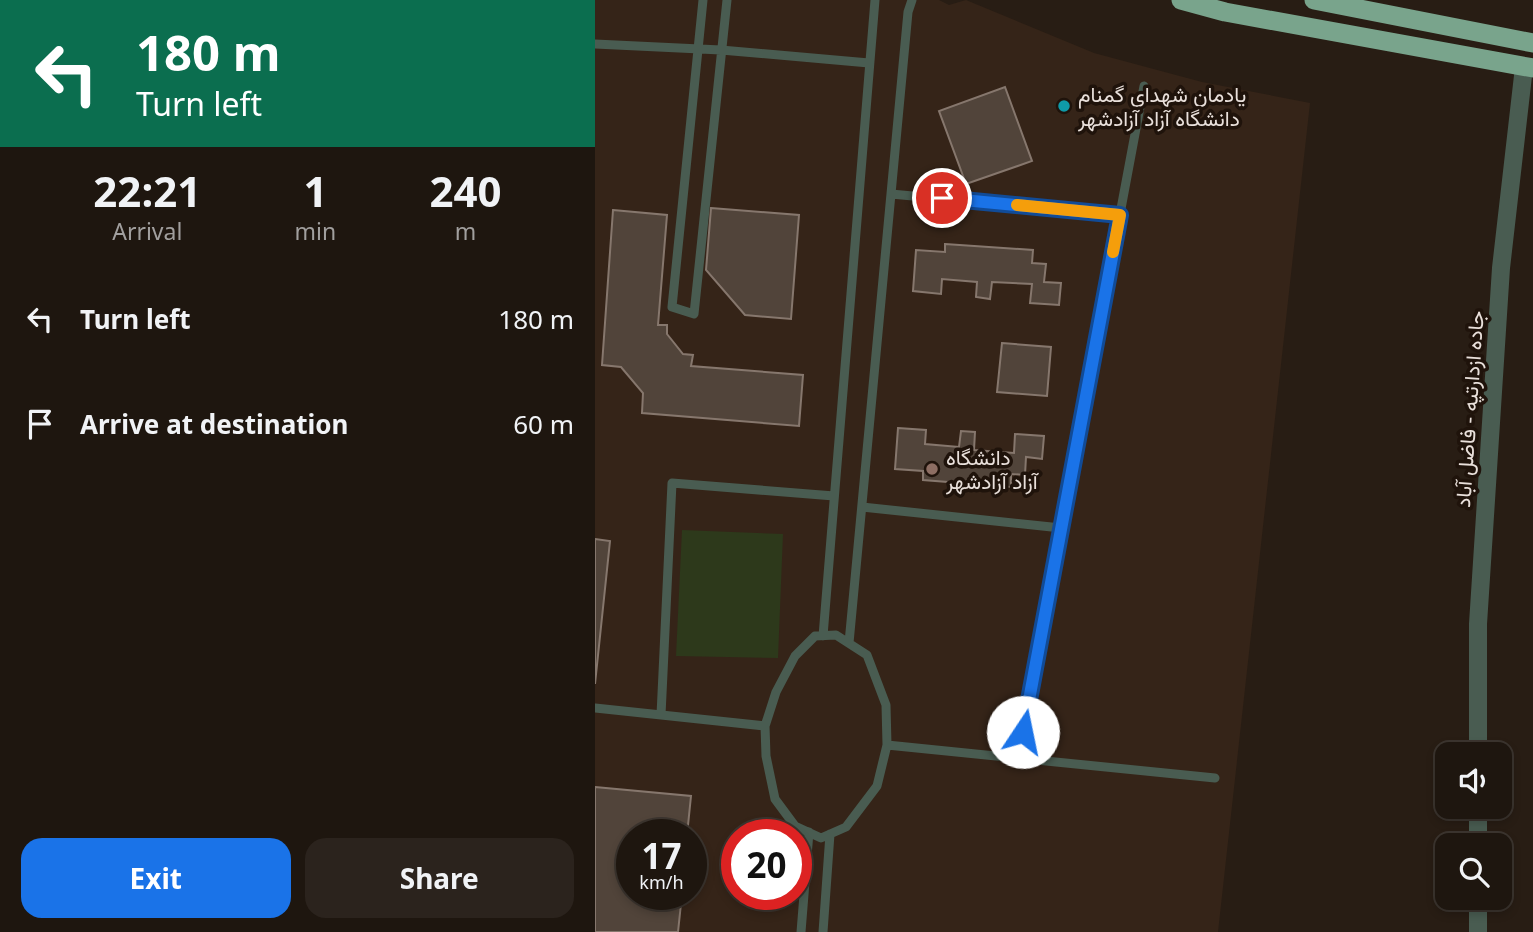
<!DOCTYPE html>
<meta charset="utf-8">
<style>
body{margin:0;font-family:"Noto Sans",Vazirmatn,sans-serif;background:#2b231d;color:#f1f3f6;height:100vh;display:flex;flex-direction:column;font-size:26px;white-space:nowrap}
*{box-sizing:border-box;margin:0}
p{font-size:23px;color:#a19f9e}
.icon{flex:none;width:38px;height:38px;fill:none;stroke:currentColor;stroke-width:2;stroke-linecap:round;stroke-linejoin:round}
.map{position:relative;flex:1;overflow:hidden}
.details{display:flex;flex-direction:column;background:#1e160f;width:595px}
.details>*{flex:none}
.top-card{background:#0b6e4f;color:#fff;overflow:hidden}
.buttons{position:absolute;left:840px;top:742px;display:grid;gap:14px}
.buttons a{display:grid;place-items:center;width:77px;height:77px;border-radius:14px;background:#1e160f;box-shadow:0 4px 10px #0003,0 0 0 2px #3c352f;font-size:35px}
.speed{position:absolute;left:21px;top:819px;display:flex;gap:14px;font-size:35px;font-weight:700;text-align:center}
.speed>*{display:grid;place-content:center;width:91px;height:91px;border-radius:50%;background:#1e160f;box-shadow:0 4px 10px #0003,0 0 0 2px #3c352f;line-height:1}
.speed small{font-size:18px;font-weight:400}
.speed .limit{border:10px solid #d22;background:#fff;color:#111}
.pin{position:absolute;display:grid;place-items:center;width:60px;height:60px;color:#fff;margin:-30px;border:4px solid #fff;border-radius:50%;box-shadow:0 2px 7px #0007}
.me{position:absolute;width:77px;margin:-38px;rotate:11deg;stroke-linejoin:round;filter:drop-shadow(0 0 5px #0008)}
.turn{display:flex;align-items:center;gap:24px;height:147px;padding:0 21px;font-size:32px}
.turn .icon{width:91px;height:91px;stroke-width:2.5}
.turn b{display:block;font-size:49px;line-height:60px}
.eta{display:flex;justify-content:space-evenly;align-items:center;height:119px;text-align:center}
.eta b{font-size:42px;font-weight:700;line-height:49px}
.button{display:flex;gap:14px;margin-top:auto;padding:14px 21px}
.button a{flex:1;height:80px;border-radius:21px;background:#1a73e8;color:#fff;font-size:28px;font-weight:700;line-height:80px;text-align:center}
.button a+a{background:#2b231d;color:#f1f3f6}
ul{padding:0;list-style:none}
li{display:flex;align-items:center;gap:21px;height:105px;padding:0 21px}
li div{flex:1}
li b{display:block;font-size:26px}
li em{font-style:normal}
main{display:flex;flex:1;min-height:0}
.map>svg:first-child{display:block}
</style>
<main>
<section class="details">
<div class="top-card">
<div class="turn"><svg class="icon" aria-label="left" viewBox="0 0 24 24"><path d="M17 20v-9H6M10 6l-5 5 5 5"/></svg><div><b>180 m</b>Turn left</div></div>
</div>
<div class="eta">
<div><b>22:21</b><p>Arrival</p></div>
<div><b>1</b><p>min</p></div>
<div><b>240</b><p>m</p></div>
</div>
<ul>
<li><svg class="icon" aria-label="left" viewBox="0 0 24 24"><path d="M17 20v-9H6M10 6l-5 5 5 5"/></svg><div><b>Turn left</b></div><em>180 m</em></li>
<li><svg class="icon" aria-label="arrive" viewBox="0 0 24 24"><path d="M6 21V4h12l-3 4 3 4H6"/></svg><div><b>Arrive at destination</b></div><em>60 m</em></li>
</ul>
<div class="button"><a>Exit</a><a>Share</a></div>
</section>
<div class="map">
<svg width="938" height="932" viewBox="0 0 938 932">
<rect width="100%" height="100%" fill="#281d14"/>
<path fill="#352418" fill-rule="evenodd" d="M0 0H344L354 5 371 0 499 53 607 82 715 103 623 932H0ZM37 835H96V894H37ZM142 835H201V894H142Z"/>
<path fill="#2d391b" d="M87 530 188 534 183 658 81 656Z"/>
<path fill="#51443a" stroke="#86776d" stroke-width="2" d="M410 87 437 161 371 184 344 111Z
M116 208 204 215 196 319 150 315 111 270Z
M18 210 72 215 63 325H72V334L88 354 98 355 96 366 208 375 204 426 47 413 48 393 26 367 7 365Z
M350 244 438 250 437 263 451 264 449 282 466 283 464 305 435 303 437 284 397 282 395 299 381 297 382 282 347 279 346 294 318 291 321 250 350 252Z
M407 343 456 347 452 396 402 392Z
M303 428 331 430 330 444 364 447 366 431 380 432 379 450 419 453 420 434 449 436 447 459 431 457 430 475 416 474V487L328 480V471L300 469Z
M0 539 15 541 0 684Z
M0 787 96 796 92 835H37V894H87L83 932H0Z"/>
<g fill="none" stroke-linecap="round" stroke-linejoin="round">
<path stroke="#495c51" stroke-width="9" d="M108 0 77 307 99 314 132 0
M0 44 126 50 274 63
M296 194 525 215
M267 507 466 528
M241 635 272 655 291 705 292 745 282 786 251 827 226 838 200 826 180 799 171 756 170 726 181 692 200 656 220 636Z
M228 636 280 0
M254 643 313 12 317 0
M0 708 170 726
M66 715 77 483 239 496
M292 745 620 778
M423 758 549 86
M206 932 214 832
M228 932 235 834"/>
<path stroke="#495c51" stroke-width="18" d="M883 754V624L906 268 929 67
M883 845V807
M883 932V898"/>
<path stroke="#79a48c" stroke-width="19" d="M586 0 630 12 938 68
M719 0 938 43"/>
</g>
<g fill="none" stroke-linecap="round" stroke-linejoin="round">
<g stroke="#114b97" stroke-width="18">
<path id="route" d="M347 198 525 215 428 732"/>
</g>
<use href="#route" stroke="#1a73e8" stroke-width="12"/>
<path stroke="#f59e0b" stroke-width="12" d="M422 205 525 215 518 252"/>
</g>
<circle fill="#0f9aa8" stroke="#1f130b" stroke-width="2.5" cx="469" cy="106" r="7"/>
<circle fill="#8d6e63" stroke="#1f130b" stroke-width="2.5" cx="337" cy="469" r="7"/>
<g text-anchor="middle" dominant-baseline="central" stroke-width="7" stroke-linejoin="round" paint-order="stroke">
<g font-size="21" fill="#e9e0db" stroke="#1f130b" text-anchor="start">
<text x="483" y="94">یادمان شهدای گمنام<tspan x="483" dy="24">دانشگاه آزاد آزادشهر</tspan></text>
<text x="351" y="457">دانشگاه<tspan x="351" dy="24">آزاد آزادشهر</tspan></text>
</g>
<g font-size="21" fill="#e9e0db" stroke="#1f130b">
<text transform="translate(874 409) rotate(-86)">جاده‌ ازدارتپه - فاضل آباد</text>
</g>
</g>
</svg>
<div class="buttons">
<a><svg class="icon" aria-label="sound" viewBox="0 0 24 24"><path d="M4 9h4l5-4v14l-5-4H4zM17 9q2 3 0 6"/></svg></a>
<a><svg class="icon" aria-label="search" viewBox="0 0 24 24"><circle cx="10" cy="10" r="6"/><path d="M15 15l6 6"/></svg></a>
</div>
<div class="speed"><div>17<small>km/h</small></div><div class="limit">20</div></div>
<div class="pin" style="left:347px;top:198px;background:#d93025"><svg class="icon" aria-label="arrive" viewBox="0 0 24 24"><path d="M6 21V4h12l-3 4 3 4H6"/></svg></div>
<svg class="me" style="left:428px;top:732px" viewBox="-20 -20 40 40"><circle r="19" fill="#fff"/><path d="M0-13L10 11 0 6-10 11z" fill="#1a73e8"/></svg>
</div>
</main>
